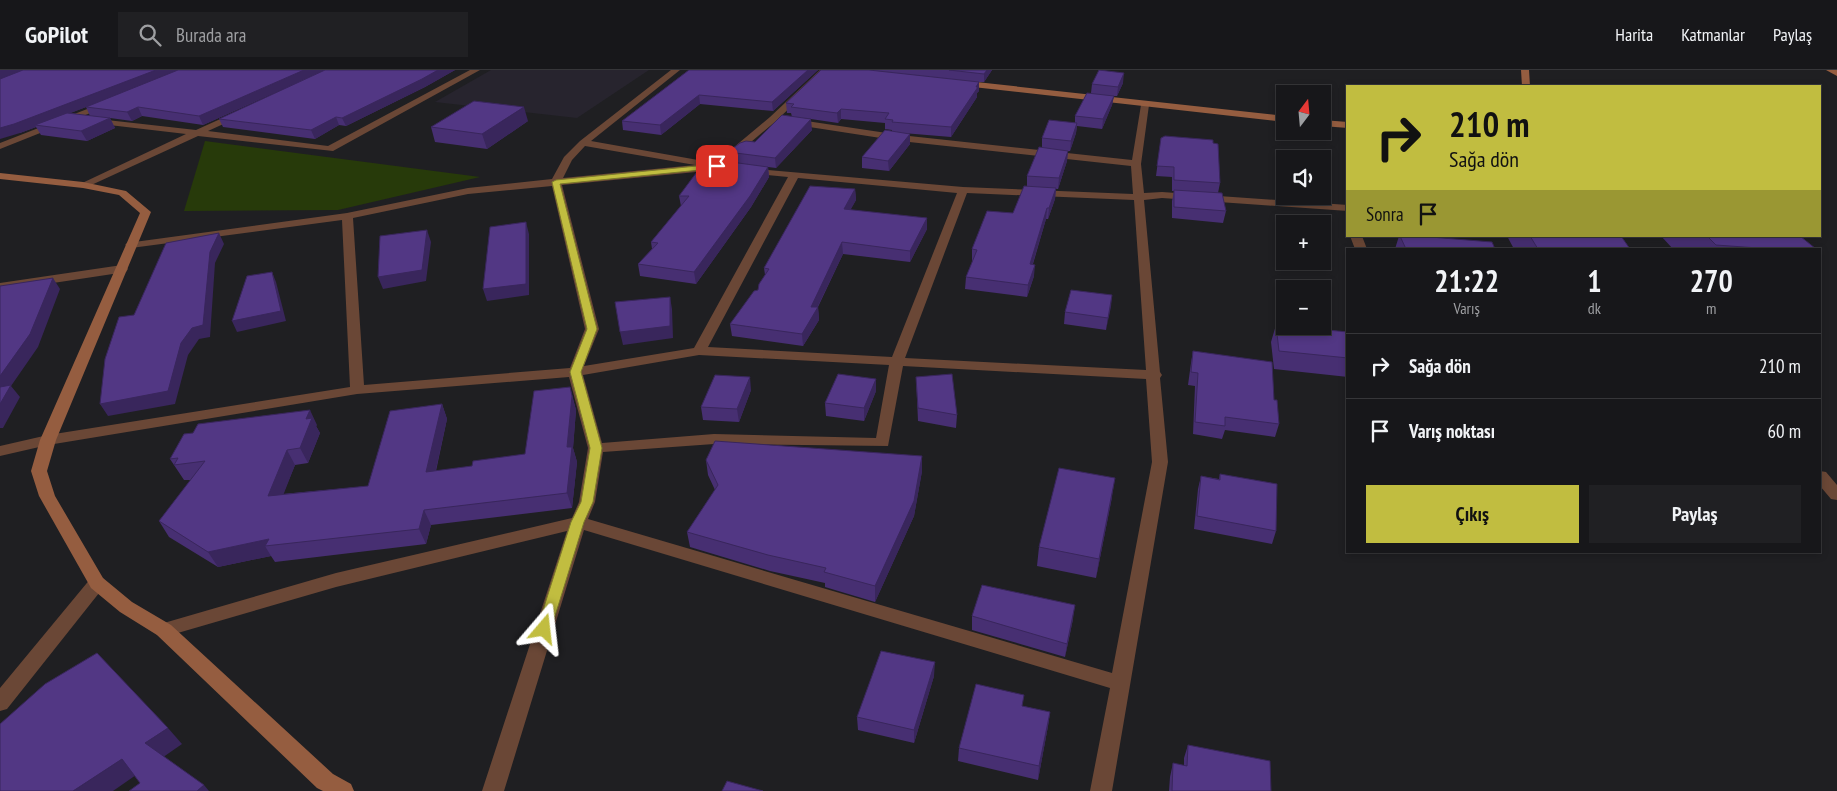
<!DOCTYPE html>
<html lang="tr">
<meta charset="utf-8">
<style>
body{margin:0;font-family:"PT Sans Narrow",sans-serif;background:#202023;color:#f1f3f6;height:100vh;display:flex;flex-direction:column;font-size:19px;white-space:nowrap}
*{box-sizing:border-box;margin:0}
p{font-size:16px;color:#9e9fa2}
.icon{flex:none;width:28px;height:28px;fill:none;stroke:currentColor;stroke-width:2;stroke-linecap:round;stroke-linejoin:round}
.map{position:relative;flex:1;overflow:hidden}
.side{position:absolute;left:1346px;top:178px;width:475px;height:305px;display:flex;flex-direction:column;background:#17171a;border-radius:0px;box-shadow:0 2px 8px #0003,0 0 0 1px #363639}
.side>*{flex:none}
.banner{position:absolute;left:1346px;top:15px;width:475px;height:152px;border-radius:0px;box-shadow:0 2px 8px #0003,0 0 0 1px #363639;background:#c1bd40;color:#111;overflow:hidden}
.needle{width:32px;rotate:16deg}
.buttons{position:absolute;left:1276px;top:15px;display:grid;gap:10px}
.buttons a{display:grid;place-items:center;width:55px;height:55px;border-radius:0px;background:#17171a;box-shadow:0 2px 8px #0003,0 0 0 1px #363639;font-size:25px}
.pin{position:absolute;display:grid;place-items:center;width:42px;height:42px;color:#fff;margin:-21px;border-radius:10px;box-shadow:0 2px 8px #0006}
.me{position:absolute;width:55px;margin:-28px;rotate:17deg;stroke-linejoin:round;filter:drop-shadow(0 0 4px #0008)}
.turn{display:flex;align-items:center;gap:18px;height:105px;padding:0 20px;font-size:22px}
.turn .icon{width:65px;height:65px;stroke-width:2.5}
.turn b{display:block;font-size:35px;line-height:42px}
.then{display:flex;align-items:center;height:48px;padding:0 20px;background:#0003;gap:10px;font-size:19px}
.eta{display:flex;justify-content:space-evenly;align-items:center;height:85px;text-align:center}
.eta b{font-size:30px;font-weight:600;line-height:35px}
.cta{display:flex;gap:10px;margin-top:auto;padding:10px 20px}
.cta a{flex:1;height:58px;border-radius:0px;background:#c1bd40;color:#111;font-size:20px;font-weight:600;line-height:58px;text-align:center}
.cta a+a{background:#202023;color:#f1f3f6}
ul{padding:0;list-style:none}
li{display:flex;align-items:center;gap:15px;height:65px;padding:0 20px;border-top:1px solid #363639}
li div{flex:1}
li b{display:block;font-size:19px}
li em{font-style:normal}
header{display:flex;align-items:center;gap:30px;box-sizing:border-box;height:70px;padding:0 25px;background:#17171a;border-bottom:1px solid #363639}
header strong{font-size:24px}
nav{display:flex;gap:28px;margin-inline-start:auto;font-size:18px}
.search{width:350px;height:45px;background:#202023;display:flex;align-items:center;gap:12px;box-sizing:border-box;padding:0 18px;border-radius:0px;color:#9e9fa2;font-size:19px}
.map>svg:first-child{display:block}
</style>
<header>
<strong>GoPilot</strong>
<div class="search"><svg class="icon" aria-label="search" viewBox="0 0 24 24"><circle cx="10" cy="10" r="6"/><path d="M15 15l6 6"/></svg>Burada ara</div>
<nav><a>Harita</a><a>Katmanlar</a><a>Paylaş</a></nav>
</header>
<div class="map">
<svg width="1837" height="721" viewBox="0 0 1837 721">
<rect width="100%" height="100%" fill="#1f1f22"/>
<path fill="#27242e" d="M491 0H649L577 48 435 32Z"/>
<path fill="#273a0a" d="M205 71 480 107 338 140 184 141Z"/>
<g fill="none" stroke-linecap="round" stroke-linejoin="round">
<path fill="#6a4736" fill-rule="evenodd" d="M470 0H480L333 81 198 66 87 117H79L78 115 186 64 92 53 89 52V48L196 60 238 41 243 44 241 46 208 61 328 76Z
M671 0H680L591 71 715 93 770 47 820 0H829L776 51 725 94 728 97 727 99 562 115 599 259 584 296 694 278 788 107 748 103 744 102V98L963 117 1133 124 1131 96 900 71 790 54V50L793 49 900 65 1132 90 1141 35 1145 32 1149 35 1141 94 1144 123 1162 122 1348 135V141L1162 128 1144 130 1160 302 1162 305 1160 308 1168 392 1112 721H1090L1110 618 584 460 504 721H482L567 461 336 517 164 567 157 565 155 560 157 555 336 503 572 448 579 432 588 378 569 307 357 324 48 375 0 386V376L48 365 350 317 342 150 131 178 125 175 127 173 347 143 468 118 552 109 564 87 580 71ZM585 76 695 95 563 108 572 90ZM798 108 957 123 892 287 708 277ZM552 116 585 259 570 298 364 315 353 148 468 124ZM967 123 1134 130 1146 300 905 288ZM699 285 889 295 876 368 714 364 602 373 583 305ZM903 296 1146 309 1152 392 1112 603 588 449 595 432 603 382 714 374 888 376Z
M100 34 108 36 0 79V73Z
M1350 166H1362L1367 179H1355Z
M122 195 126 196 128 199 126 202 0 221V213Z
M1820 401 1826 402 1837 415V430L1831 429 1820 416Z
M97 506 103 508 106 513 103 518 7 639 0 641V618L91 508Z"/>
<path fill="#955d40" fill-rule="evenodd" d="M1521 0H1529L1530 16H1522Z
M1826 0H1837V6Z
M958 10 1285 46V52L955 15 954 13Z
M1322 50 1348 52V58L1322 56Z
M0 103 83 112 126 121 151 142 56 370 47 401 55 426 103 508 132 532 171 555 333 704 351 714 354 721H323L317 718 157 565 120 542 91 518 39 426 31 401 40 370 140 143 119 125 83 118 0 109Z"/>
</g>
<path fill="#472f72" fill-rule="evenodd" d="M0 0H455L425 17 346 56 339 55 315 69 223 57 219 49 303 10 203 55 142 46 132 51 110 48 115 58 87 71 41 65 36 57 20 63ZM86 37 90 46 70 43Z
M689 0H818L773 41 700 34 661 65 623 60 622 51Z
M869 0H992L984 12H979V21L977 23V27L951 67 903 63 910 64V74L889 101 862 98V87L892 61V60L885 59V53L841 49 838 53 804 48 812 60 776 98 768 97 769 107 751 137 696 214 640 206 638 194 652 179 651 172 681 136 679 126 729 92 728 82 755 72 792 47 791 43H787L786 33Z
M1123 13 1117 26H1114L1112 35 1102 59 1077 56 1076 63 1070 81H1068L1067 91 1058 119H1056L1055 129 1048 149H1046L1033 194 1034 206 1027 227 965 219 966 207 973 191H972V179L1013 143 1027 116V106L1042 78V68L1075 53V46L1091 23 1092 14Z
M528 51 487 79 435 72 431 57Z
M1161 68 1213 73 1220 113 1218 123 1226 141 1223 153 1172 148V131L1174 121H1172V107L1156 106Z
M855 119 856 130 850 140 927 148V159L910 192 843 184 818 237 819 250 803 276 732 266 730 254 758 220 765 205 764 198Z
M1399 166H1418L1495 179H1395Z
M1507 166H1621L1630 179H1514Z
M1661 166H1800L1816 179H1673Z
M1112 225 1106 260 1064 254 1065 242Z
M1276 255 1348 262V307L1274 299 1271 272Z
M1193 281 1274 330 1279 354 1275 367 1225 360 1222 369 1193 364 1195 316 1188 315 1191 293Z
M916 307 957 345 956 358 918 351Z
M570 317 576 340 573 378 577 392 572 438 431 455 426 474 275 492 271 486 218 497 169 467 159 451 191 410H184L170 389 317 355 316 356 320 363 308 393 295 395 283 424 368 416 442 334 447 349 436 401 472 396 525 384Z
M751 320 739 352 703 350 701 337Z
M876 321 864 351 826 346 825 333Z
M922 386V401L914 446 875 532 825 517V513L770 501 690 477 687 462 715 420 708 405 706 390Z
M1220 404 1276 461 1272 474 1194 459 1198 419 1201 406 1219 409Z
M1112 427 1096 508 1037 496 1039 477Z
M972 546 1073 549 1065 587 972 560Z
M934 606 914 673 858 660 857 647Z
M1023 636 1050 642 1048 656 1038 710 958 691 959 678Z
M1188 675 1271 721H1169L1170 707 1173 693 1184 696V688Z"/>
<path fill="#39265c" d="M0 0H29L0 10Z
M156 0H181L40 55H35L36 57 20 63 0 69V58Z
M304 0H325L203 55 199 46Z
M438 0H455L425 17 346 56 342 48Z
M808 0H818L773 41 772 32Z
M987 0H992L984 12V4Z
M1124 3 1123 13 1117 26 1118 17Z
M979 12V21L977 23V27L951 67V57Z
M699 25 700 34 661 65 660 55Z
M1114 26 1112 35 1102 59 1103 49Z
M138 37 142 46 132 51 127 42Z
M524 37 528 51 487 79 482 64Z
M841 39V49L838 53 837 43Z
M336 47 339 55 315 69 311 60Z
M110 48 115 58 87 71 81 61Z
M811 49 812 60 776 98 775 88Z
M1077 53 1076 63 1070 81 1071 71Z
M910 64V74L889 101 888 91Z
M1068 81 1067 91 1058 119 1059 108Z
M768 97 769 107 751 137 696 214 694 202Z
M1056 118 1055 129 1048 149 1049 138Z
M855 119 856 130 845 150 844 139Z
M1047 138 1046 149 1029 206 1030 194Z
M927 148V159L910 192V181Z
M526 152 529 164V225L487 231 483 219Z
M427 160 431 172 426 211 383 219 378 207Z
M219 163 224 174 215 193 210 267 199 269 188 285 175 334 108 346 100 334 181 273 210 182Z
M842 172 843 184 816 240 818 237 819 250 803 276 802 264 811 237Z
M1035 195 1034 206 1027 227 1028 215Z
M272 202 276 212 286 251 237 262 232 251Z
M53 208 60 219 38 277 11 316 20 327 3 358H0V306Z
M1112 225 1111 237 1106 260 1108 248Z
M670 227 672 239 673 268 623 275 620 262Z
M750 307 751 320 739 352 737 339Z
M876 309V321L864 351V338Z
M572 326 576 340 573 378 577 392 572 438 567 423V377Z
M442 334 447 349 432 417 426 402Z
M310 340 317 355 316 356 320 363 308 393 300 378 306 349Z
M287 380 295 395 277 441 268 426Z
M922 386V401L914 446 875 532V516Z
M1115 408 1112 427 1096 508 1099 489Z
M424 440 431 455 426 474 419 459Z
M269 469 265 476 271 486 218 497 208 482Z
M1075 535 1073 549 1065 587 1067 574Z
M935 592 934 606 914 673V660Z
M1050 642 1048 656 1038 710 1039 696Z
M168 658 182 674 159 690 145 673Z
M122 689 136 705 113 721H73Z
M204 715 209 721H197Z"/>
<path fill="#523784" stroke="#39265c" d="M23 0H156L14 54 0 58V9Z
M178 0H304L199 46 138 37 127 42 86 37Z
M325 0H438L422 9 342 48 336 47 311 60 219 49Z
M689 0H808L772 32 699 25 660 55 622 51Z
M821 0H869L979 12 976 17H978L951 57 892 52 893 50 885 49 889 43 841 39 837 43 791 37 794 34 786 33Z
M949 0H987L984 4Z
M1099 0 1124 3 1118 17 1092 14Z
M1087 23 1114 26 1103 49 1075 46Z
M474 31 524 37 482 64 431 57Z
M67 43 110 48 81 61 35 55Z
M782 45 811 49 775 88 728 82 740 73 746 71 755 72Z
M1049 50 1077 53 1071 71 1042 68Z
M885 60 910 64 888 91 862 87Z
M1165 66 1213 70V73L1218 74 1220 113 1174 110V97L1157 96 1161 68Z
M1039 77 1068 81 1059 108 1027 106Z
M716 90 768 97 750 126 694 202 638 194 658 173 651 172 689 126H679L705 91Z
M810 116 855 119 844 139 927 148 910 181 842 172 811 237H818L802 264 730 254 754 221 758 220 759 214 769 199 764 198Z
M1024 116 1056 118 1049 138H1047L1030 194 1035 195 1028 215 966 207 977 180 972 179 987 141 1013 143Z
M1174 120 1222 123 1226 141 1174 137Z
M526 152V214L483 219 490 157Z
M427 160 422 200 378 207 380 166Z
M219 163 210 182 203 255 192 258 181 273 168 321 100 334 105 289 119 247 134 245 166 173Z
M1400 166H1418L1492 172 1495 179H1406Z
M1530 166H1621L1630 179H1538Z
M1707 166H1800L1816 179H1772L1716 175Z
M272 202 281 241 232 251 247 206Z
M53 208 30 264 0 306V216Z
M1071 220 1112 225 1108 248 1065 242Z
M670 227V256L620 262 615 232Z
M1276 255 1285 256 1348 262V288L1279 281Z
M1193 281 1272 292 1274 330H1277L1279 354 1225 347V356L1195 352 1198 303 1191 302Z
M838 304 876 309 864 338 825 333Z
M952 304 957 345 918 338 916 307Z
M715 305 750 307 737 339 701 337Z
M11 315 0 334V317Z
M570 317 572 326 567 377H572L567 423 424 440 419 459 265 476 269 469 208 482 159 451 205 391 174 395 178 388 170 389 184 364 193 363 198 354 310 340 306 349 312 348 300 378 287 380 268 426 368 416 390 341 442 334 426 402 472 396 473 391 525 384 534 321Z
M715 371 922 386 914 431 875 516 824 502 826 498 768 485 687 462 718 415 706 390Z
M1059 398 1115 408 1099 489 1039 477Z
M1220 404 1277 414 1276 461 1197 446 1201 406 1220 410Z
M982 515 1075 535 1067 574 972 546Z
M881 581 935 592 914 660 857 647Z
M97 583 168 658 145 673 204 715 197 721H129L140 713 122 689 73 721H0V654L45 614Z
M976 614 1024 625 1022 636 1050 642 1039 696 959 678Z
M1188 675 1270 691 1271 721H1172L1173 693 1187 696Z
M727 711 763 721H722Z"/>
<path fill="#c1bd40" stroke="#7d7b2a" d="M717 94 721 96 720 98 560 114 597 259 581 302 602 378 593 432 584 452 551 559 549 563H539L537 559 571 452 581 432 590 378 570 302 587 259 552 112 556 110Z"/>
</svg>
<div class="buttons">
<a><svg class="needle" viewBox="-14 -14 28 28"><path d="M0-13l5 13h-10z" fill="#e53935"/><path d="M0 13l5-13h-10z" fill="#9e9fa2"/></svg></a>
<a><svg class="icon" aria-label="sound" viewBox="0 0 24 24"><path d="M4 9h4l5-4v14l-5-4H4zM17 9q2 3 0 6"/></svg></a>
<a>+</a>
<a>−</a>
</div>
<div class="pin" style="left:717px;top:96px;background:#d93025"><svg class="icon" aria-label="arrive" viewBox="0 0 24 24"><path d="M6 21V4h12l-3 4 3 4H6"/></svg></div>
<svg class="me" style="left:544px;top:559px" viewBox="-20 -20 40 40"><path d="M0-17L14 15 0 8-14 15z" fill="#c1bd40" stroke="#fff" stroke-width="4"/></svg>
<div class="banner">
<div class="turn"><svg class="icon" aria-label="right" viewBox="0 0 24 24"><path d="M7 20v-9h11M14 6l5 5-5 5"/></svg><div><b>210 m</b>Sağa dön</div></div>
<div class="then">Sonra<svg class="icon" aria-label="arrive" viewBox="0 0 24 24"><path d="M6 21V4h12l-3 4 3 4H6"/></svg></div>
</div>
<section class="side">
<div class="eta">
<div><b>21:22</b><p>Varış</p></div>
<div><b>1</b><p>dk</p></div>
<div><b>270</b><p>m</p></div>
</div>
<ul>
<li><svg class="icon" aria-label="right" viewBox="0 0 24 24"><path d="M7 20v-9h11M14 6l5 5-5 5"/></svg><div><b>Sağa dön</b></div><em>210 m</em></li>
<li><svg class="icon" aria-label="arrive" viewBox="0 0 24 24"><path d="M6 21V4h12l-3 4 3 4H6"/></svg><div><b>Varış noktası</b></div><em>60 m</em></li>
</ul>
<div class="cta"><a>Çıkış</a><a>Paylaş</a></div>
</section>
</div>
